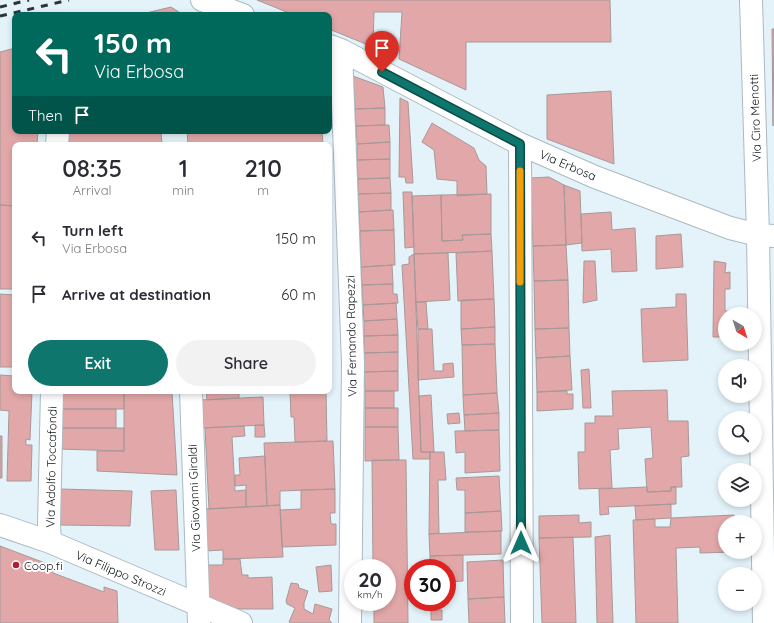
<!DOCTYPE html>
<meta charset="utf-8">
<style>
body{margin:0;font-family:Quicksand,sans-serif;background:#f2f2f3;color:#2b2b33;height:100vh;display:flex;flex-direction:column;font-size:15px;white-space:nowrap}
*{box-sizing:border-box;margin:0}
p{font-size:13px;color:#7c7c81}
.icon{flex:none;width:22px;height:22px;fill:none;stroke:currentColor;stroke-width:2;stroke-linecap:round;stroke-linejoin:round}
.map{position:relative;flex:1;overflow:hidden}
.details{position:absolute;left:12px;top:142px;width:320px;height:252px;display:flex;flex-direction:column;background:#fff;border-radius:8px;box-shadow:0 2px 6px #0003}
.details>*{flex:none}
.guide{position:absolute;left:12px;top:12px;width:320px;height:122px;border-radius:8px;box-shadow:0 2px 6px #0003;background:#00695c;color:#fff;overflow:hidden}
.needle{width:26px;rotate:141deg}
.controls{position:absolute;left:718px;top:307px;display:grid;gap:8px}
.controls a{display:grid;place-items:center;width:44px;height:44px;border-radius:50%;background:#fff;box-shadow:0 2px 6px #0003;font-size:20px}
.speed{position:absolute;left:344px;top:559px;display:flex;gap:8px;font-size:20px;font-weight:700;text-align:center}
.speed>*{display:grid;place-content:center;width:52px;height:52px;border-radius:50%;background:#fff;box-shadow:0 2px 6px #0003;line-height:1}
.speed small{font-size:10px;font-weight:400}
.speed .limit{border:6px solid #d22;background:#fff;color:#111}
.pin{position:absolute;display:grid;place-items:center;width:34px;height:34px;color:#fff;margin:-41px -17px;border-radius:50% 50% 50% 0;rotate:-45deg;box-shadow:0 0 4px #0007}
.pin .icon{rotate:45deg}
.me{position:absolute;width:44px;margin:-22px;rotate:0deg;stroke-linejoin:round;filter:drop-shadow(0 0 3px #0008)}
.turn{display:flex;align-items:center;gap:14px;height:84px;padding:0 16px;font-size:18px}
.turn .icon{width:52px;height:52px;stroke-width:2.5}
.turn b{display:block;font-size:28px;line-height:34px}
.then{display:flex;align-items:center;height:38px;padding:0 16px;background:#0003;gap:8px;font-size:15px}
.eta{display:flex;justify-content:space-evenly;align-items:center;height:68px;text-align:center}
.eta b{font-size:24px;font-weight:600;line-height:28px}
.cta{display:flex;gap:8px;margin-top:auto;padding:8px 16px}
.cta a{flex:1;height:46px;border-radius:24px;background:#0f766e;color:#fff;font-size:16px;font-weight:600;line-height:46px;text-align:center}
.cta a+a{background:#f2f2f3;color:#2b2b33}
ul{padding:0;list-style:none}
li{display:flex;align-items:center;gap:12px;height:56px;padding:0 16px}
li div{flex:1}
li b{display:block;font-size:15px}
li em{font-style:normal}
.map>svg:first-child{display:block}
</style>
<div class="map">
<svg width="774" height="623" viewBox="0 0 774 623">
<rect width="100%" height="100%" fill="#e4f3fa"/>
<path fill="#e2a8a9" stroke="#a89898" d="M257 0H610L611 42H466V90L399 59 402 12H374L373 47 329 29V15H294Z
M171 7 182 14V15H138Z
M772 29H774L773 126Z
M15 48V131H38L37 145H15V206L0 205V52Z
M353 76 383 87 385 108 355 109Z
M611 91 614 164 547 139V95Z
M400 98 408 102 413 183H406L405 177H399Z
M385 108V125L356 126 355 109Z
M432 123 474 148 479 160 486 166 487 194 457 196V181L437 179 434 150 422 142Z
M385 125H389L390 142 357 144 356 126Z
M63 131H161L162 145H63Z
M187 131H322L323 145H188Z
M390 142V159L357 160V144Z
M390 159V178L358 179 357 160Z
M549 177 564 185 566 245 533 246 530 178Z
M390 178 391 193 358 194V179Z
M564 185 580 191 582 243 566 245Z
M403 192H412L414 247 405 248Z
M391 193V210L359 212 358 194Z
M491 194V234L462 235 463 240 442 241 441 195Z
M441 195 442 241 463 240 462 235 491 234 492 251 414 254 412 196Z
M0 205 15 206V289H0Z
M393 210 394 230 360 231 359 212Z
M611 212 612 230 635 228 637 271 612 272 611 249 582 251 581 214Z
M394 230 395 265 361 267 360 231Z
M681 234 683 267 656 269V236Z
M566 245 568 280 534 281 533 246Z
M492 251 494 299 458 301 456 253Z
M448 253 450 300 416 302 414 254Z
M414 254 421 452H430V459H413L402 265 409 264V257Z
M584 261H595L597 300 583 303Z
M714 261 726 263 725 273 730 272V289H725V311H730V314H725V337H713Z
M392 265 393 284 362 285 361 267Z
M568 280 569 328 535 329 534 281Z
M393 284V294H397L398 303 363 305 362 285Z
M0 294 15 295V367H0Z
M676 294H686L688 360 643 362 641 309 676 307Z
M494 299 495 327 461 329V300Z
M416 302H426L428 329H418Z
M396 303 397 319 364 321 363 305Z
M397 319 398 335 364 336V321Z
M495 327V344L462 345 461 329Z
M569 328 570 356 536 358 535 329Z
M418 329H432L434 371H443V364L453 363 454 377 418 380Z
M398 335V352L364 353V336Z
M495 344 497 393 463 395 462 345Z
M398 352V371L364 372V353Z
M570 356 572 390 537 392 536 358Z
M589 369 591 408H583L581 370Z
M398 371V391H365L364 372Z
M0 375 15 376V391H32L30 440 26 439V445H32L31 481H7L9 411 0 410Z
M667 390 668 421H688L689 456 681 457 682 487H671V491L647 492 645 459 653 458 651 427 618 429 619 449 610 450 612 488 579 489 578 452H585V423H595V416H613L612 391Z
M59 391H172V392H59Z
M206 391H239V398L207 400Z
M290 391H326L327 441 295 442 294 417H291Z
M365 391H394V408H365Z
M567 391V394H573V409L537 411V392Z
M59 392H124V409H59Z
M124 392H172L177 475 97 471V451H124Z
M497 393 499 413 464 415 463 395Z
M431 395 434 452H421L419 396Z
M263 397 264 425 199 428 198 400Z
M365 408H398V427H365Z
M59 409H116V428H59Z
M459 413 460 423 448 424 447 414Z
M499 413V430L465 431 464 415Z
M255 425H264L265 437H255Z
M244 426 245 436 232 437 235 491 246 490V507L209 509 205 428Z
M365 427H398L399 460 365 461Z
M59 428H124V451L58 449Z
M499 430 500 471 465 473V452L456 453 455 431Z
M0 436H2V478H0Z
M333 441 335 489 280 491V505L267 506 264 443Z
M430 452H444L446 480H438L439 533 429 534Z
M265 456 267 506 246 507V485L235 486V475H240L239 458Z
M372 460H406L408 623H374V602H387V568H373Z
M499 476 501 511 465 513V490H457L456 478Z
M647 487V492L671 491V487H676V504L608 507 609 514 600 515 599 489Z
M60 489 132 491 130 526 60 525Z
M335 489V513H330L331 524H336V545L282 547 280 510 301 509V490Z
M176 490 179 550H155L151 491Z
M671 504V518L636 520 635 506Z
M280 505 283 557 223 559V550L205 551 203 509Z
M501 511 502 531 465 532V513Z
M579 515V523L591 522V537L539 538V516Z
M734 515V522H725V552H735L700 553V547L676 548 678 623H636L633 520 655 519V527H670L671 518Z
M501 531V554L430 556 429 534Z
M610 535 613 623H597L595 537Z
M573 537 576 623H542L539 538Z
M0 546 53 566V573L104 592V587L117 591 118 623H0Z
M463 555V581L447 582V568H430V556Z
M223 559H240L242 575H248V578L272 577 273 609H237L205 598 204 565H223Z
M503 560 504 597 468 599 467 562Z
M331 565 332 591 319 592 316 567Z
M291 583 298 584 299 588 308 591 304 603V609L313 614 315 604 332 609 329 620 332 623H292L289 622 295 608 287 604 286 601Z
M504 597 505 623H469L468 599Z
M431 610H442V620H431Z"/>
<g fill="none" stroke-linecap="round" stroke-linejoin="round">
<g stroke="#abbac1" stroke-width="24">
<path id="minor" d="M202 0 243 15
M751 0 758 235 764 623
M330 46 341 50 520 144 595 177 730 228 758 235 774 236
M341 50 353 363 350 623
M520 144 522 623
M57 145 58 131
M191 391 199 623
M0 525 50 542 241 623
M50 542 49 524 52 391"/>
</g>
<use href="#minor" stroke="#fff" stroke-width="22"/>
<path stroke="#2d3437" stroke-width="3" stroke-dasharray="7 7" stroke-linecap="butt" d="M0 7 29 0
M0 16 69 0"/>
</g>
<g fill="none" stroke-linecap="round" stroke-linejoin="round">
<g stroke="#0a4d48" stroke-width="10">
<path id="route" d="M382 72 520 144 521 543"/>
</g>
<use href="#route" stroke="#0f766e" stroke-width="7"/>
<path stroke="#f59e0b" stroke-width="7" d="M520 171V282"/>
</g>
<circle fill="#b01c36" stroke="#fff" stroke-width="1.5" cx="16" cy="565" r="4"/>
<g text-anchor="middle" dominant-baseline="central" stroke-width="4" stroke-linejoin="round" paint-order="stroke">
<g font-size="12" fill="#0f1517" stroke="#fff">
<text transform="translate(755 118) rotate(-92)">Via Ciro Menotti</text>
<text transform="translate(568 165) rotate(23)">Via Erbosa</text>
<text transform="translate(351 336) rotate(-91)">Via Fernando Rapezzi</text>
<text transform="translate(51 467) rotate(-89)">Via Adolfo Toccafondi</text>
<text transform="translate(194 498) rotate(-92)">Via Giovanni Giraldi</text>
<text transform="translate(121 573) rotate(23)">Via Filippo Strozzi</text>
</g>
<g font-size="12" fill="#0f1517" stroke="#fff" text-anchor="start">
<text x="24" y="565">Coop.fi</text>
</g>
</g>
</svg>
<div class="controls">
<a><svg class="needle" viewBox="-14 -14 28 28"><path d="M0-13l5 13h-10z" fill="#e53935"/><path d="M0 13l5-13h-10z" fill="#7c7c81"/></svg></a>
<a><svg class="icon" aria-label="sound" viewBox="0 0 24 24"><path d="M4 9h4l5-4v14l-5-4H4zM17 9q2 3 0 6"/></svg></a>
<a><svg class="icon" aria-label="search" viewBox="0 0 24 24"><circle cx="10" cy="10" r="6"/><path d="M15 15l6 6"/></svg></a>
<a><svg class="icon" aria-label="layers" viewBox="0 0 24 24"><path d="M12 4l9 5-9 5-9-5zM3 14l9 5 9-5"/></svg></a>
<a>+</a>
<a>−</a>
</div>
<div class="speed"><div>20<small>km/h</small></div><div class="limit">30</div></div>
<div class="pin" style="left:382px;top:72px;background:#d93025"><svg class="icon" aria-label="arrive" viewBox="0 0 24 24"><path d="M6 21V4h12l-3 4 3 4H6"/></svg></div>
<svg class="me" style="left:521px;top:543px" viewBox="-20 -20 40 40"><path d="M0-17L14 15 0 8-14 15z" fill="#0f766e" stroke="#fff" stroke-width="4"/></svg>
<div class="guide">
<div class="turn"><svg class="icon" aria-label="left" viewBox="0 0 24 24"><path d="M17 20v-9H6M10 6l-5 5 5 5"/></svg><div><b>150 m</b>Via Erbosa</div></div>
<div class="then">Then<svg class="icon" aria-label="arrive" viewBox="0 0 24 24"><path d="M6 21V4h12l-3 4 3 4H6"/></svg></div>
</div>
<section class="details">
<div class="eta">
<div><b>08:35</b><p>Arrival</p></div>
<div><b>1</b><p>min</p></div>
<div><b>210</b><p>m</p></div>
</div>
<ul>
<li><svg class="icon" aria-label="left" viewBox="0 0 24 24"><path d="M17 20v-9H6M10 6l-5 5 5 5"/></svg><div><b>Turn left</b><p>Via Erbosa</p></div><em>150 m</em></li>
<li><svg class="icon" aria-label="arrive" viewBox="0 0 24 24"><path d="M6 21V4h12l-3 4 3 4H6"/></svg><div><b>Arrive at destination</b></div><em>60 m</em></li>
</ul>
<div class="cta"><a>Exit</a><a>Share</a></div>
</section>
</div>
